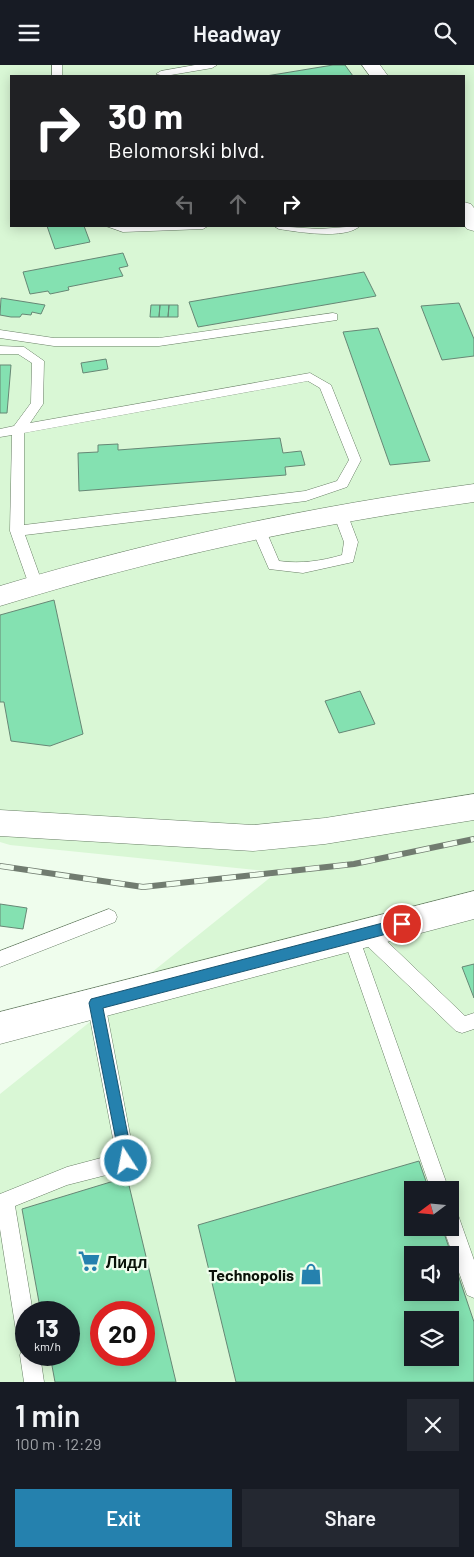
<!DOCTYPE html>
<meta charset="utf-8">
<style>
body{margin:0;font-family:Barlow,sans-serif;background:#242831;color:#f1f3f6;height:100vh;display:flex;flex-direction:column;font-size:19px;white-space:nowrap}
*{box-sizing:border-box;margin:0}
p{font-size:16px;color:#9ea1a6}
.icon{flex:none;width:28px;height:28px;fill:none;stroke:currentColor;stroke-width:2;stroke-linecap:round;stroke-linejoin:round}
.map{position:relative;height:1317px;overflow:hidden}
.panel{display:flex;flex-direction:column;background:#171b24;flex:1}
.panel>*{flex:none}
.guide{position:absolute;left:10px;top:10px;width:455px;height:152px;border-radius:0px;box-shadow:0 2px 12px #0003;background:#202124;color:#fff;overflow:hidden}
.needle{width:32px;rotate:254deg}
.controls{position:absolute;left:404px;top:1116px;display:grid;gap:10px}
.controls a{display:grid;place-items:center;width:55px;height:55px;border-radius:0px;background:#171b24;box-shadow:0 2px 12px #0003;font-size:25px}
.speed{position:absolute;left:15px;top:1236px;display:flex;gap:10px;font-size:25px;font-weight:700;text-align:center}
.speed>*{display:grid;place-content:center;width:65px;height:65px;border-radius:50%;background:#171b24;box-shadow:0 2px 12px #0003;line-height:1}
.speed small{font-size:12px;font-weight:400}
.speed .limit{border:8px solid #d22;background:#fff;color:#111}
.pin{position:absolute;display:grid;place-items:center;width:42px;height:42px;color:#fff;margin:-21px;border:2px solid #fff;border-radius:50%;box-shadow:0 1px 5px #0007}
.me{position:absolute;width:55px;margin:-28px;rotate:349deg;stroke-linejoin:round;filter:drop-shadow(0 0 4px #0008)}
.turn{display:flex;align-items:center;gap:18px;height:105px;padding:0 15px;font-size:22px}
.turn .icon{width:65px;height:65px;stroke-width:2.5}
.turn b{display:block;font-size:35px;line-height:42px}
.lanes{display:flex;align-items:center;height:48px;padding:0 15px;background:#0003;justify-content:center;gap:25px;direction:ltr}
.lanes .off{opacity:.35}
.round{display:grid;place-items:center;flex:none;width:52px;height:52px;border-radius:0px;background:#242831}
.head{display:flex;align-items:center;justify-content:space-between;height:85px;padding:0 15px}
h1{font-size:30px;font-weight:600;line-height:38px}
.cta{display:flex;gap:10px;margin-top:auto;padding:10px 15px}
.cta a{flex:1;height:58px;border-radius:0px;background:#2581ae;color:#fff;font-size:20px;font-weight:600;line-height:58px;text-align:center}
.cta a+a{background:#242831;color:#f1f3f6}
header{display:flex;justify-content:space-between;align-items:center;height:65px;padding:0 15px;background:#171b24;font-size:22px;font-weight:600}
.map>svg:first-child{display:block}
</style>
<header><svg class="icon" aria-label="menu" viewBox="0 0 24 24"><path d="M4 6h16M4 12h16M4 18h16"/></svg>Headway<svg class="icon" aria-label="search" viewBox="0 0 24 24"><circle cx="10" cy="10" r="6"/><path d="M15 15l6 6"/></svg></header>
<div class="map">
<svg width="474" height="1317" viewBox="0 0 474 1317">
<rect width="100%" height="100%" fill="#effded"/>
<path fill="#d9f7d5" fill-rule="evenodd" d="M0 0H474V1317H0V1029L277 807 10 780 0 777ZM11 11H464V161H11ZM412 1125H450V1162H412ZM412 1190H450V1228H412ZM26 1248H69V1290H26ZM101 1248H144V1290H101ZM412 1255H450V1292H412Z"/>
<path fill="#84e1b1" stroke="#678775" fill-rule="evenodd" d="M333 0H345L353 11H266Z
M47 161H84L90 177 55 184Z
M123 188 128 201 119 203 123 211 68 222 69 225 50 229 48 226 30 229 23 207Z
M364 207 376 231 198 262 189 237Z
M1 233 45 240 41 249 32 247 31 250 22 249 20 252H11L0 250Z
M459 238 474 274V291L442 295 421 241Z
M151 240H160L159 252H150Z
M160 240H169L168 252H159Z
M169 240H178V252H168Z
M378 263 430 396 390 400 343 267Z
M106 294 108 304 83 308 81 298Z
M0 300H11L7 348H0Z
M280 373 283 388 301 386 305 400 285 402 286 410 79 426 78 388 98 387V380L118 379V385Z
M54 535 83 669 50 681 11 676 4 637H0V550Z
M360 626 375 659 339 668 325 636Z
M0 839 27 843 23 864 0 861Z
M474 899V933L462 902Z
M419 1096 429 1125H412V1162H442L474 1257V1317H236L198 1160ZM412 1190H450V1228H412ZM412 1255H450V1292H412Z
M127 1112 176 1317H55L50 1290H69V1248H41L22 1144ZM101 1248H144V1290H101Z"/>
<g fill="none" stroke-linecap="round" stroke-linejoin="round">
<g stroke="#697f66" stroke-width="1">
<path id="lane" d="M52 0H62V11H52Z
M195 0H217L212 3 165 11 156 9 161 6Z
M106 161H208L203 164 123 167Z
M274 161 319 164 360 161C345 175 298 167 279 164Z
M333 248 337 249V255L159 281H54L0 273V265L54 273H159Z
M0 281 24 282 44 296 43 339 30 358 310 308 331 320 361 395 347 422 306 436 25 470 43 520 41 524H31L29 520 10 466 12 370 0 372V364L14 361 31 338 32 298 18 289H0ZM308 316 320 323 349 395 337 416 305 426 24 460V368Z
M340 443 347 448 358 477 353 497 303 508 269 504 252 465 254 461H264L279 496C301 499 321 496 342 490L344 477 333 448Z
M109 844 115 847 117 852 115 857 0 902V886Z
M366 860 372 862 465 951 474 948V964L462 968 456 966 360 874 358 868 360 862Z
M351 864 357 866 359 872 449 1125H431L343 872 345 866Z
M96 930 102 932 105 938 135 1096 133 1103 126 1105 67 1120 15 1141 33 1248H26V1276L19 1273 16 1266 0 1164V1129L67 1102 116 1089 87 938 90 932Z
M450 1145 457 1147 474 1195V1233L467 1230 443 1162H450Z
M26 1282V1290H40L44 1317H24L20 1290 23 1283Z"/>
</g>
<g stroke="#697f66" stroke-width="1">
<path id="street" d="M362 0H380L388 11H370Z
M464 137 471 139 474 143V166L467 164 464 160Z
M474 419V437C313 459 155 493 0 541V521C156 474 313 441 474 419Z
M474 729V755L325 779 253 786 0 771V745L253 760 325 753Z"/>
</g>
<g stroke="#697f66" stroke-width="1">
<path id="primary" d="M474 826V854L0 979V947Z"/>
</g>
<use href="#lane" fill="#fff" fill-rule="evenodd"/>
<use href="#street" fill="#fff" fill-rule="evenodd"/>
<use href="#primary" fill="#fff" fill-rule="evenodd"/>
<g stroke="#717c70" stroke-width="6">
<path id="rail" d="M0 801 143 822 354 799 474 774"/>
</g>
<use href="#rail" stroke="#effded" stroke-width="4.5" stroke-dasharray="14" stroke-linecap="butt"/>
</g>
<path fill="#2581ae" stroke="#185471" d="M402 853 407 855 408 859 407 863 402 865 103 943 133 1096 131 1101 126 1103 121 1101 89 938 91 934Z"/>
<defs>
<g id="supermarket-bare" transform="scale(1.725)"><path d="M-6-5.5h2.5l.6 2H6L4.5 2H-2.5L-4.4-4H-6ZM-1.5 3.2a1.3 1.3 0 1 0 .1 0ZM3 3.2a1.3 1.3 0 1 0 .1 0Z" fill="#2581ae" stroke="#effded" stroke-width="2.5" paint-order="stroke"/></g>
<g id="shop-bare" transform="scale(1.725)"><path d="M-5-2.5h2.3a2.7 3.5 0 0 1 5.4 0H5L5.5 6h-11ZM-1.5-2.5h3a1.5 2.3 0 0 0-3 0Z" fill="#2581ae" stroke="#effded" stroke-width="2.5" paint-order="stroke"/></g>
</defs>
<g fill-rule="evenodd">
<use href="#supermarket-bare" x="89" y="1196"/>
<use href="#shop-bare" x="311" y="1209"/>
</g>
<g text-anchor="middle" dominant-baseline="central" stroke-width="4.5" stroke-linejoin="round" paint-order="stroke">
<g font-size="16" font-weight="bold" fill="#0a1209" stroke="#effded" text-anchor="start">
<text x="106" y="1196">Лидл</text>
<text x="294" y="1209" text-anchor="end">Technopolis</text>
</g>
</g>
</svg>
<div class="controls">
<a><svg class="needle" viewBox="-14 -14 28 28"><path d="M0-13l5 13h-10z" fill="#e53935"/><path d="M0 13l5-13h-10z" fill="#9ea1a6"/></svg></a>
<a><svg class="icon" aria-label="sound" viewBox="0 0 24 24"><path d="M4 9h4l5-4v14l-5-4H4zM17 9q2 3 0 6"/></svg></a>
<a><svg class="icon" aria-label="layers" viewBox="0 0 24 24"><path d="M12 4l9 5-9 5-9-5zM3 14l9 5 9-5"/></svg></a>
</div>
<div class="speed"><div>13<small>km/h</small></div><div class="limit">20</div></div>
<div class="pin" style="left:402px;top:859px;background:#d93025"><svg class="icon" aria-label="arrive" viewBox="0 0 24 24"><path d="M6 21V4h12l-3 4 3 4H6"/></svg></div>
<svg class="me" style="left:126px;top:1096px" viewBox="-20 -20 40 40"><circle r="17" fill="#2581ae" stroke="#fff" stroke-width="3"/><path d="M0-11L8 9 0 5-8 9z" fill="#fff"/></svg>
<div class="guide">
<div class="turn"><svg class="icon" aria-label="right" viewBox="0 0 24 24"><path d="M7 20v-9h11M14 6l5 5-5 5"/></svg><div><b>30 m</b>Belomorski blvd.</div></div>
<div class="lanes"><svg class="icon off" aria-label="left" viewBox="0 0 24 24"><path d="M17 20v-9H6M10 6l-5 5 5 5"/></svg><svg class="icon off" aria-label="ahead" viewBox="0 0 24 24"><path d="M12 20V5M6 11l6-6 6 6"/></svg><svg class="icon" aria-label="right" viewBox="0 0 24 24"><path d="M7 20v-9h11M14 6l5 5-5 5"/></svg></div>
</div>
</div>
<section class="panel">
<div class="head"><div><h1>1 min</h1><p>100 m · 12:29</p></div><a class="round"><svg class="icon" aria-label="close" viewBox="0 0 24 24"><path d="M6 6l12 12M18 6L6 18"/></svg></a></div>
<div class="cta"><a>Exit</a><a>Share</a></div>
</section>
